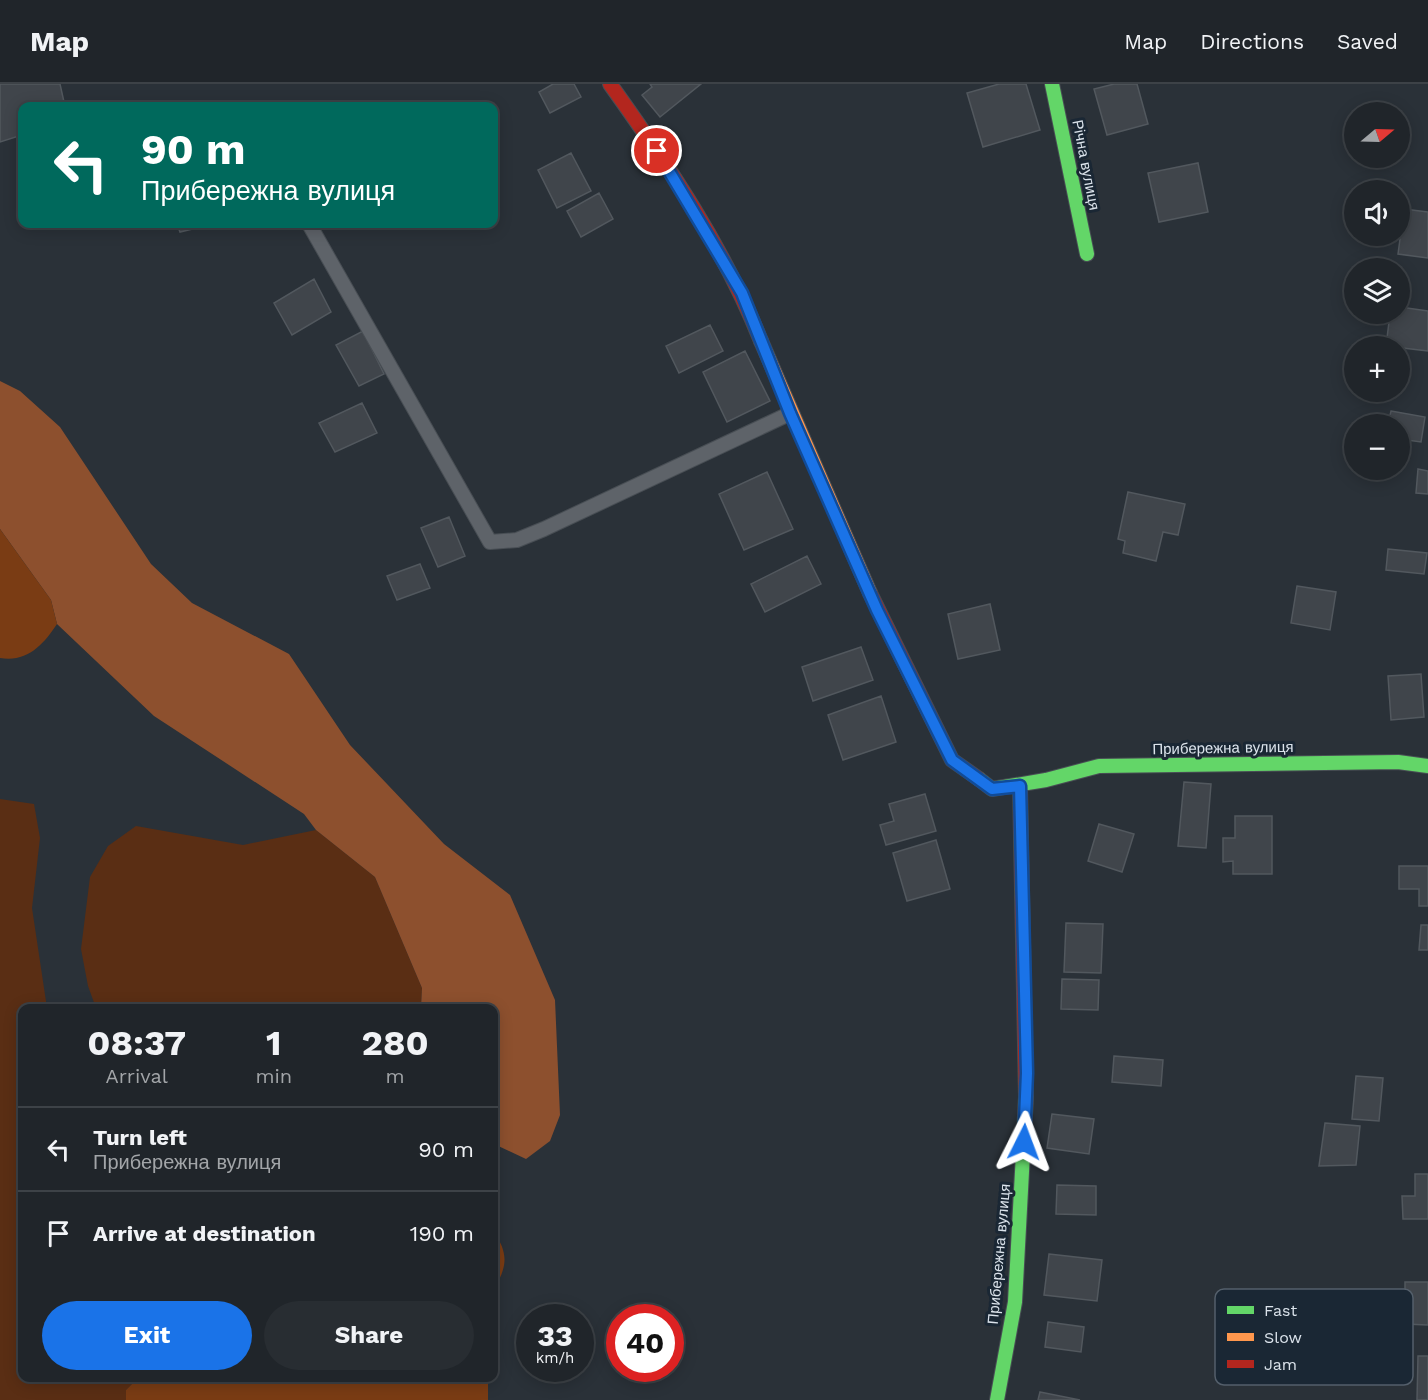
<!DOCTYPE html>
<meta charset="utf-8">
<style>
body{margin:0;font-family:"Work Sans",sans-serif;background:#282d32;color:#f1f3f6;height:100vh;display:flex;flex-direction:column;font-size:22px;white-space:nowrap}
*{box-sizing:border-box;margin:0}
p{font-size:20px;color:#a2a5a8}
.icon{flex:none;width:33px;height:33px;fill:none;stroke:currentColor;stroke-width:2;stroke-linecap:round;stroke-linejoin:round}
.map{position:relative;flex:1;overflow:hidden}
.details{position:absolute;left:18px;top:920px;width:480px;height:378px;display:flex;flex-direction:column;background:#20252a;border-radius:12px;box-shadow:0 3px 15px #0003,0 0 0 2px #3d4247}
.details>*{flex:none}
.top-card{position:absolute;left:18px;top:18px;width:480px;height:126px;border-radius:12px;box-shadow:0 3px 15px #0003,0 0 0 2px #3d4247;background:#00695c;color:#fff;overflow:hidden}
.needle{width:39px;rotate:71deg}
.controls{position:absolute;left:1344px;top:18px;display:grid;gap:12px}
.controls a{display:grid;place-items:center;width:66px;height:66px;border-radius:50%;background:#20252a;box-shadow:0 3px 15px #0003,0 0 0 2px #3d4247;font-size:30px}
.speed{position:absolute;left:516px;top:1220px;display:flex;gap:12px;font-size:30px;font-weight:700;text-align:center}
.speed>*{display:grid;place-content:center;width:78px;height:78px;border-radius:50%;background:#20252a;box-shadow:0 3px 15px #0003,0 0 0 2px #3d4247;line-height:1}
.speed small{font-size:15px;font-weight:400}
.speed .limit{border:9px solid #d22;background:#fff;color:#111}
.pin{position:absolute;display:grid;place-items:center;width:51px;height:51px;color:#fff;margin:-26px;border:3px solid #fff;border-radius:50%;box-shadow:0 2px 6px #0007}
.me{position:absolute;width:66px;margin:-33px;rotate:3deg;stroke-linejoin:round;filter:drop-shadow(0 0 4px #0008)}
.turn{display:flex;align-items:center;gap:21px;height:126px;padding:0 24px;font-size:27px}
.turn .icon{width:78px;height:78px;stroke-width:2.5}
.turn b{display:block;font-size:42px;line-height:51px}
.eta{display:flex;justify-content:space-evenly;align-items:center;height:102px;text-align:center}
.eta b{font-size:36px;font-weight:700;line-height:42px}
.cta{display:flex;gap:12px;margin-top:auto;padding:12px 24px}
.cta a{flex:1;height:69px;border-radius:36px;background:#1a73e8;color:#fff;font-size:24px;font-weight:700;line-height:69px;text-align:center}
.cta a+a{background:#282d32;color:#f1f3f6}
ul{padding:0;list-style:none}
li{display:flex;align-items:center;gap:18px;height:84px;padding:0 24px;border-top:2px solid #3d4247}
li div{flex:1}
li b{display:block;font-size:22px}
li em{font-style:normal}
header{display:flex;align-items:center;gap:36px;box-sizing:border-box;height:84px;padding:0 30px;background:#20252a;border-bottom:2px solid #3d4247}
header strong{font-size:28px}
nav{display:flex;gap:33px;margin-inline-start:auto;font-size:21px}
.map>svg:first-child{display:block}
</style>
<header>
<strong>Map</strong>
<nav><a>Map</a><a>Directions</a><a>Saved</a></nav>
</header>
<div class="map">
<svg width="1428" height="1316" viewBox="0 0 1428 1316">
<rect width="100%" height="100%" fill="#2a3138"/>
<path fill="#5a2e14" d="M0 715 34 720 40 754 32 824 47 924H22V1293H139L126 1306V1316H0Z
M136 742 243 761 316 746 375 793 422 904 421 924H96L88 902 81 865 90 793 108 762Z"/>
<path fill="#8d502e" d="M0 297 20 307 60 343 151 480 192 519 289 570 350 661 444 760 510 811 555 916 560 1031 550 1057 526 1075 494 1060V924H421L422 904 375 793 316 746 304 730 154 632 57 540 51 516 0 445Z"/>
<path fill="#7a3c14" d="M0 445 51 516 57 540C44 560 27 579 0 574Z
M494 1148C509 1170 507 1183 494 1205Z
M139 1293H488V1316H126V1306Z"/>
<path fill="#40454b" stroke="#52585e" stroke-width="1.5" d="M0 0H60L64 18 47 22H22V51L0 58Z
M553 0H574L581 13 550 29 539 8Z
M650 0H701L660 33 642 11 652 3Z
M999 0H1026L1040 46 983 63 967 9Z
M1114 0H1137L1148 40 1107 51 1094 5Z
M571 69 591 107 557 124 538 86Z
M1198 79 1208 128 1159 138 1148 89Z
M599 109 613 135 581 153 567 127Z
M1404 125 1428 128V174L1398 170Z
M177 140H213L180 148Z
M314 195 331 228 292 251 274 219Z
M1400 223 1428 227V267L1386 262 1390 230H1400Z
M710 241 723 267 679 289 666 262Z
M363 247 384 290 359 302 336 261Z
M745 267 770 317 727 338 703 288Z
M362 319 377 349 335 368 319 339Z
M1391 327 1425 333 1421 358 1400 355V340H1388Z
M1418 385 1428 387V410L1416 409Z
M767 388 793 445 744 466 719 410Z
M1128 408 1185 420 1178 451 1163 448 1156 477 1123 469 1125 457 1118 455Z
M449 433 465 472 438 483 421 444Z
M1388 465 1427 469 1424 490 1386 486Z
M807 472 821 500 765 528 751 500Z
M420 480 430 504 397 516 387 492Z
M1297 502 1336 508 1330 546 1291 539Z
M990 520 1000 566 958 575 948 530Z
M861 563 873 596 813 617 802 583Z
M1421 590 1424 633 1391 636 1388 592Z
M881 612 896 658 843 676 828 631Z
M1184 698 1211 700 1206 764 1178 762Z
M925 710 936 747 886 761 880 741 894 737 889 720Z
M1235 732H1272V790H1233V777L1223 778V754H1235Z
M1099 740 1134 750 1122 788 1088 777Z
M936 756 950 805 907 817 893 769Z
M1399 782H1428V822H1419V805H1399Z
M1066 839 1103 840 1101 889 1064 888Z
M1421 841H1428V866H1419Z
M1062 895 1099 896 1098 926 1061 925Z
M1114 972 1163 976 1161 1002 1112 998Z
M1356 992 1383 994 1379 1037 1352 1035Z
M1052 1030 1094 1035 1089 1070 1047 1064Z
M1325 1039 1360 1042 1356 1081 1319 1082Z
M1415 1090H1428V1135H1403L1402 1112H1415Z
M1057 1101 1096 1102V1131L1056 1130Z
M1049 1170 1102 1176 1097 1217 1044 1211Z
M1405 1198H1428V1241L1405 1240Z
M1048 1238 1084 1243 1081 1268 1045 1263Z
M1418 1272H1428V1316H1417Z
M1040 1308 1080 1316H1038Z"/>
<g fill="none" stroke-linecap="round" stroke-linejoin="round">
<g stroke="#484e54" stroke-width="16">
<path id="lane" d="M309 140 490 458 517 456 544 445 791 329"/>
</g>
<g stroke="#484e54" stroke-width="16">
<path id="fast" d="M1052 0 1087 170
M979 695 992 705 1046 696 1099 682 1398 678 1428 682
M997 1316 1015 1218 1026 1013"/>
</g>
<g stroke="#484e54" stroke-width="16">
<path id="slow" d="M761 257 870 509"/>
</g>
<g stroke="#484e54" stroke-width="16">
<path id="jam" d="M610 0C668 81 724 164 761 257
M870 509 952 676 979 695
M1020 702 1026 1013"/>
</g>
<use href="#lane" stroke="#5e6369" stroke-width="14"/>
<use href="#fast" stroke="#63d668" stroke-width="14"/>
<use href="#slow" stroke="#ff974d" stroke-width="14"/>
<use href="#jam" stroke="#b3261e" stroke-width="14"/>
</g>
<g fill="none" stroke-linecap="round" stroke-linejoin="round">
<g stroke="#114b97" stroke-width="15">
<path id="route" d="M657 67 742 209 790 329 877 526 952 676 992 705 1020 702 1027 989 1024 1058"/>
</g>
<use href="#route" stroke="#1a73e8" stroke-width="10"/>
</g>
<g text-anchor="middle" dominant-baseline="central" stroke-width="6" stroke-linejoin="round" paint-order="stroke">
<g font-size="15" fill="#dbe3eb" stroke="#1a2734">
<text transform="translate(1086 81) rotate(79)">Річна вулиця</text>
<text transform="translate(1223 664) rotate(-1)">Прибережна вулиця</text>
<text transform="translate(999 1170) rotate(-85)">Прибережна вулиця</text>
</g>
</g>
<rect x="1215" y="1205" width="198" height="96" rx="9" fill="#1a2734" stroke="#545f6b" stroke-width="1.5"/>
<rect x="1227" y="1222" width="27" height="8" fill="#63d668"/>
<rect x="1227" y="1249" width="27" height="8" fill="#ff974d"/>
<rect x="1227" y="1276" width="27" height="8" fill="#b3261e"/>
<g font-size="16" fill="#dbe3eb">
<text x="1264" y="1232">Fast</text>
<text x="1264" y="1259">Slow</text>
<text x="1264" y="1286">Jam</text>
</g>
</svg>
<div class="controls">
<a><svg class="needle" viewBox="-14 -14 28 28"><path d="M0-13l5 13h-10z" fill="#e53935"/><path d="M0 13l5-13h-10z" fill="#a2a5a8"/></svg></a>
<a><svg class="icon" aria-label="sound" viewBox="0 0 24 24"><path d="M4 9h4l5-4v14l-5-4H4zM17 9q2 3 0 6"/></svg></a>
<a><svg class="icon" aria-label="layers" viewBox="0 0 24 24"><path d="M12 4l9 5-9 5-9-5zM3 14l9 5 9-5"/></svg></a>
<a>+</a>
<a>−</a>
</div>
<div class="speed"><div>33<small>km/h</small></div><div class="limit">40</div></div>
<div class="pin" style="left:657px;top:67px;background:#d93025"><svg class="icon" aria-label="arrive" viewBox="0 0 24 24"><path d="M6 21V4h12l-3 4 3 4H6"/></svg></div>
<svg class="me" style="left:1024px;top:1058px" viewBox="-20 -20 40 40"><path d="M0-17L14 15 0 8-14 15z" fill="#1a73e8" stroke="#fff" stroke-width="4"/></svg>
<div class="top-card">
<div class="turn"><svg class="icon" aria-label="left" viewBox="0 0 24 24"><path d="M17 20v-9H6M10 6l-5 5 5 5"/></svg><div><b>90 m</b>Прибережна вулиця</div></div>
</div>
<section class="details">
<div class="eta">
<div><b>08:37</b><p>Arrival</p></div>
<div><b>1</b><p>min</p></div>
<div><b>280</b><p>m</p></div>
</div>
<ul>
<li><svg class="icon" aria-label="left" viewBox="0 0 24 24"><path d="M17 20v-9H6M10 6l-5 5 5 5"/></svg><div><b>Turn left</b><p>Прибережна вулиця</p></div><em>90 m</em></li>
<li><svg class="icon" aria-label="arrive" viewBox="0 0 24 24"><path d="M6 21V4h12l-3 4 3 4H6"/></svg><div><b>Arrive at destination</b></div><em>190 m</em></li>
</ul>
<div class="cta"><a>Exit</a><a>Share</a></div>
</section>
</div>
